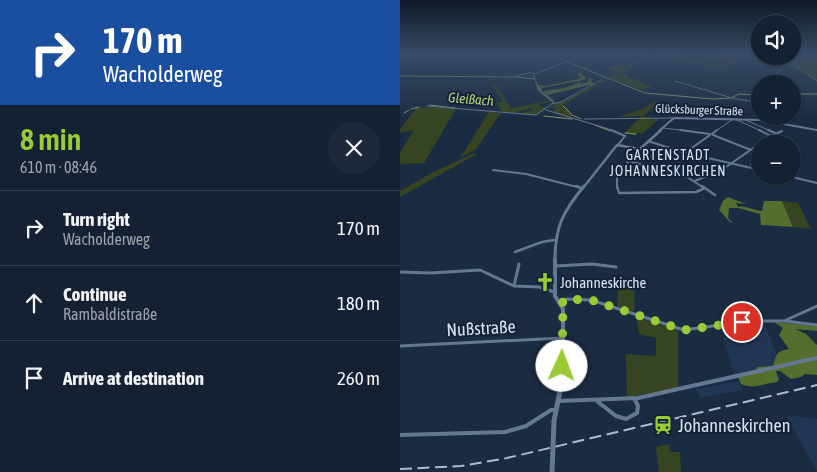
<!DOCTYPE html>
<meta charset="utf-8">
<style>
body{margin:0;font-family:"Asap Condensed",sans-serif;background:#1d293a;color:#f1f3f6;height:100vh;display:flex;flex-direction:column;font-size:19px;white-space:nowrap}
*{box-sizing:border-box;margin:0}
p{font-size:16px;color:#9da3ac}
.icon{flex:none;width:28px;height:28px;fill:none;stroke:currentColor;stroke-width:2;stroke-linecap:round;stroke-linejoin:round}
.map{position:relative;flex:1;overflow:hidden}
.details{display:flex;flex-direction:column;background:#142132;width:400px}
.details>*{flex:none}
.hud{background:#1a4fa0;color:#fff;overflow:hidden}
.tools{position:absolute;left:351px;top:15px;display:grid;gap:10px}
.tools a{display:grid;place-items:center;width:50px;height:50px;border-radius:50%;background:#142132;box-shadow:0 1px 4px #0004,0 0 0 1px #333e4d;font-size:25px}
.pin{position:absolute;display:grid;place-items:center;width:42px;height:42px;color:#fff;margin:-21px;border:2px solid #fff;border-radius:50%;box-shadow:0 1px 5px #0007}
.me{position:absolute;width:55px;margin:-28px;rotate:2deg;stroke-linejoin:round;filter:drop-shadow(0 0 4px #0008)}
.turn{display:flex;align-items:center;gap:18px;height:105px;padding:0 20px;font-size:22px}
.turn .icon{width:65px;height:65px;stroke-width:2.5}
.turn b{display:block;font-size:35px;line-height:42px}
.round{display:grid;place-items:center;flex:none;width:52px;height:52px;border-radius:26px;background:#1d293a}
.headline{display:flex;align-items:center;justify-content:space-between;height:85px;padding:0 20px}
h1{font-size:30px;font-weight:600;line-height:38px;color:#9acb34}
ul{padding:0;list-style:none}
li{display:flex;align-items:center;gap:15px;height:75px;padding:0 20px;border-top:1px solid #333e4d}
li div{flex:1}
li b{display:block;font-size:19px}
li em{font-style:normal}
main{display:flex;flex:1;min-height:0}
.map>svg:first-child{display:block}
</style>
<main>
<section class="details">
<div class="hud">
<div class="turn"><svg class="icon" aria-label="right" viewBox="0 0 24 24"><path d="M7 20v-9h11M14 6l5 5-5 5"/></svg><div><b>170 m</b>Wacholderweg</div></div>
</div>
<div class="headline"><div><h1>8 min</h1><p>610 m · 08:46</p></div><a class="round"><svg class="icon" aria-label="close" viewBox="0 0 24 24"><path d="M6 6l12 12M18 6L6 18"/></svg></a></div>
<ul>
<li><svg class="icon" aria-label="right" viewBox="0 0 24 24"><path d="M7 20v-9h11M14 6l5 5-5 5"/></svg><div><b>Turn right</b><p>Wacholderweg</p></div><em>170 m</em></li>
<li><svg class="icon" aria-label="ahead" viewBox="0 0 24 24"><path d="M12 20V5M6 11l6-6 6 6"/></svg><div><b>Continue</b><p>Rambaldistraße</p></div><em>180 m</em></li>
<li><svg class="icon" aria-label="arrive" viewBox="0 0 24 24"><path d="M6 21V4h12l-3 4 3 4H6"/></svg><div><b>Arrive at destination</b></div><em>260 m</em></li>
</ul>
</section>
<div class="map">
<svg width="417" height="472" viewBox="0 0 417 472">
<rect width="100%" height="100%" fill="#1b2c42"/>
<path fill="#203652" d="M364 322 381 365 334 376 320 325Z
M338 381 342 390 300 398 296 389Z
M386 415 417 419V471L398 437Z"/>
<path fill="#374421" d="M252 53 324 66 325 69 250 56 221 73 253 87 241 90 209 77 217 72 207 68 214 66 226 67Z
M273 53H315L339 57 334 64Z
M407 53H417V80L387 63 399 62Z
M207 78 209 79 163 105 167 107 173 116 169 117 152 112 155 110V107L146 110 154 105 153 101 160 103Z
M95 84 111 108 150 100 151 102 139 104 141 107H147L137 115 118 114 133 110 131 108 114 113 102 112 96 103 103 101 92 85Z
M254 102 258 103 243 116 252 118 247 124 253 118 259 119 242 134 237 132 236 135 224 133 242 116 218 117 243 109Z
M32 107 56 109 24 163 0 164V153L13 131 0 132V130L16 108Z
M89 112 101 113 76 149 60 158Z
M75 153 77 154 0 197V191L37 170Z
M382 201 398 203 411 229 393 227Z
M235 277 234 312 217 306 218 288Z
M236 317 278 330V389L227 397 226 354 256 356V338L239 334Z
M269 444 270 452H280L281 472H259L256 447Z"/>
<path fill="#556d2d" d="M180 73 187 79 179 81 181 84 188 82 189 78 193 79 191 81 194 84 147 95 143 91 165 88 180 82 177 81 142 88 141 91 138 85 145 86 178 79 181 78 177 74Z
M328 197 346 204 336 203 338 207C346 205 354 211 362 211L364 201H382L393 227 361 225 360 214 338 208H329L328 218 333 223 330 222 319 210 323 201Z
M374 322 417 326V331L395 329 406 334 417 345V375L405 374 401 377 391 379 380 371H376L379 380 377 382C364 383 354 390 341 384L338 377 356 370 357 367 373 366C377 354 375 352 389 349L379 335 383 328Z"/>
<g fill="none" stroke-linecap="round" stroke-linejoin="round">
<path stroke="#859970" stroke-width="1" d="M153 53 160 59 245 93 313 99 331 98 339 94 360 95
M0 76 113 77
M115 77 135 79
M136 83 140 91
M140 92 152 101
M392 94H417
M29 105 55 108
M163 106 172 115 181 119
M11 109 19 107
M4 113 9 110
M144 116 172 119
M195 125 210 131
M225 133 236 134"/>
<path stroke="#657892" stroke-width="1" d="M320 53 385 64
M383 63 397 67 417 81
M386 63 394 62 403 53
M135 74 167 61
M275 81 332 98 360 103
M377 84 374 76 387 64
M152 104 161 102 201 80
M392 105 395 108 392 114
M26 106 136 115 153 103V100L138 89 133 72 113 77
M146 110 215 131
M184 119 274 118
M335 119 361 131
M345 120 371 131
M383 123 391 116
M263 128 289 131
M316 131 333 119"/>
<path stroke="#657892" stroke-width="2" d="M211 130 225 136 218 145
M280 130 310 134
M359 130 371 136
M368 130 375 133
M312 134 317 130
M313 135 351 150
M248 141 282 152 360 170
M286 152 310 135
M229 161 287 177 304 188
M93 170 126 174 181 188
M388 176 417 183
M295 181 323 169 371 136 382 131
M217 188V174L239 150"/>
<path stroke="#657892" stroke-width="2.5" d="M176 186 182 188
M217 186 219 193 296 192 305 188
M302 186 315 195
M115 252 142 242 154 240"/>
<path stroke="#657892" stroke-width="3" d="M155 266 192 264 216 267
M0 272 31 273 80 270 114 286 139 287 154 292
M114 286 119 264
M161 304 166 299 191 300 284 330 349 321H385L417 325
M386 320 417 306
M0 346 163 338"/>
<path stroke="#657892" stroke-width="4" d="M158 401 238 398 417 358
M198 402 216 416 226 419 237 413 238 406 234 398
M0 435 105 432 126 426 151 410H156"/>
<path stroke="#657892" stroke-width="2" d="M259 131 274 118 360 120 417 130"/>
<path stroke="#657892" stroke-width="2.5" d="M183 188 217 145 240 149 261 130"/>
<path stroke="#657892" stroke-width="3" d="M155 260C155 226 163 212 184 186"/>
<path stroke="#657892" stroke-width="4" d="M155 259V296L163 309V353"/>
<path stroke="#657892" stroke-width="5" d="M152 472 154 421 162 381 163 352"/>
<path stroke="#5987c3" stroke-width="2.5" d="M0 55 4 53"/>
<path stroke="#b0bccc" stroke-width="2" stroke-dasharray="12 5.5" stroke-linecap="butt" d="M0 469 61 466 107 458 417 385"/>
</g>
<linearGradient id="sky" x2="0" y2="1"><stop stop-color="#0f1824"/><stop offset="0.45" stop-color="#394b65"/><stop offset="1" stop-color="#394b65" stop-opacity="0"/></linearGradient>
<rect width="417" height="119" fill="url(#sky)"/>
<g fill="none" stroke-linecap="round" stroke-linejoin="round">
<path stroke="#9acb34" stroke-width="9" stroke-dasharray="0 16.2" d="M162 366 163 309 161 304 166 299 191 300 284 330 342 322"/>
</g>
<defs>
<g id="church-bare" transform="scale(1.5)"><path d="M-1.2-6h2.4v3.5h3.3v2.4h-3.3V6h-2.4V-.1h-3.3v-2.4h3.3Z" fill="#9acb34" stroke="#122238" stroke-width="2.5" paint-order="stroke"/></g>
<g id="station-bare" transform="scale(1.5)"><path d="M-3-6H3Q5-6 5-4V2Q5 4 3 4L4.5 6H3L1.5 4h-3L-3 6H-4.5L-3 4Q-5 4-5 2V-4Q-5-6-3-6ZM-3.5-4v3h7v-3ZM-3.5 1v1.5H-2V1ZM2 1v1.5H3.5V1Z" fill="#9acb34" stroke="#122238" stroke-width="2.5" paint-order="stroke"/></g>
</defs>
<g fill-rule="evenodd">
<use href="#church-bare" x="145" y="282"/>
<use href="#station-bare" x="263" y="425"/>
</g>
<g text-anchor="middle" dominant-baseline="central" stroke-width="4" stroke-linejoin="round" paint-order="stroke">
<g font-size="12" fill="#d7e2f1" stroke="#122238">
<text transform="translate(299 110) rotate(2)">Glücksburger Straße</text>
</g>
<g font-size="14" font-style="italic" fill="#b3d77b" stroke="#122238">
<text transform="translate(71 99) rotate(5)">Gleißach</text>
</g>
<g font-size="14" letter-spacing="1" fill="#d7e2f1" stroke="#122238">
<text x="268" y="155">GARTENSTADT<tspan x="268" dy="16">JOHANNESKIRCHEN</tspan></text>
</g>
<g font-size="15" fill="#d7e2f1" stroke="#122238" text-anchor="start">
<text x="160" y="282">Johanneskirche</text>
</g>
<g font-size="18" fill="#d7e2f1" stroke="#122238">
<text transform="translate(81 328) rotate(-3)">Nußstraße</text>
</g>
<g font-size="18" fill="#d7e2f1" stroke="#122238" text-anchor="start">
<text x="278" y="425">Johanneskirchen</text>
</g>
</g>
</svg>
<div class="tools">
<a><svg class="icon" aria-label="sound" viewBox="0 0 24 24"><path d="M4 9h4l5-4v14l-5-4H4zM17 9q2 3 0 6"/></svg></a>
<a>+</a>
<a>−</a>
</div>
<div class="pin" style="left:342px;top:322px;background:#d93025"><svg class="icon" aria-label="arrive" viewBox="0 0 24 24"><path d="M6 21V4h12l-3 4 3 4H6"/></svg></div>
<svg class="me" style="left:162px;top:366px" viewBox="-20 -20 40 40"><circle r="19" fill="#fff"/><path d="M0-13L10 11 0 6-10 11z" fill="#9acb34"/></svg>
</div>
</main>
